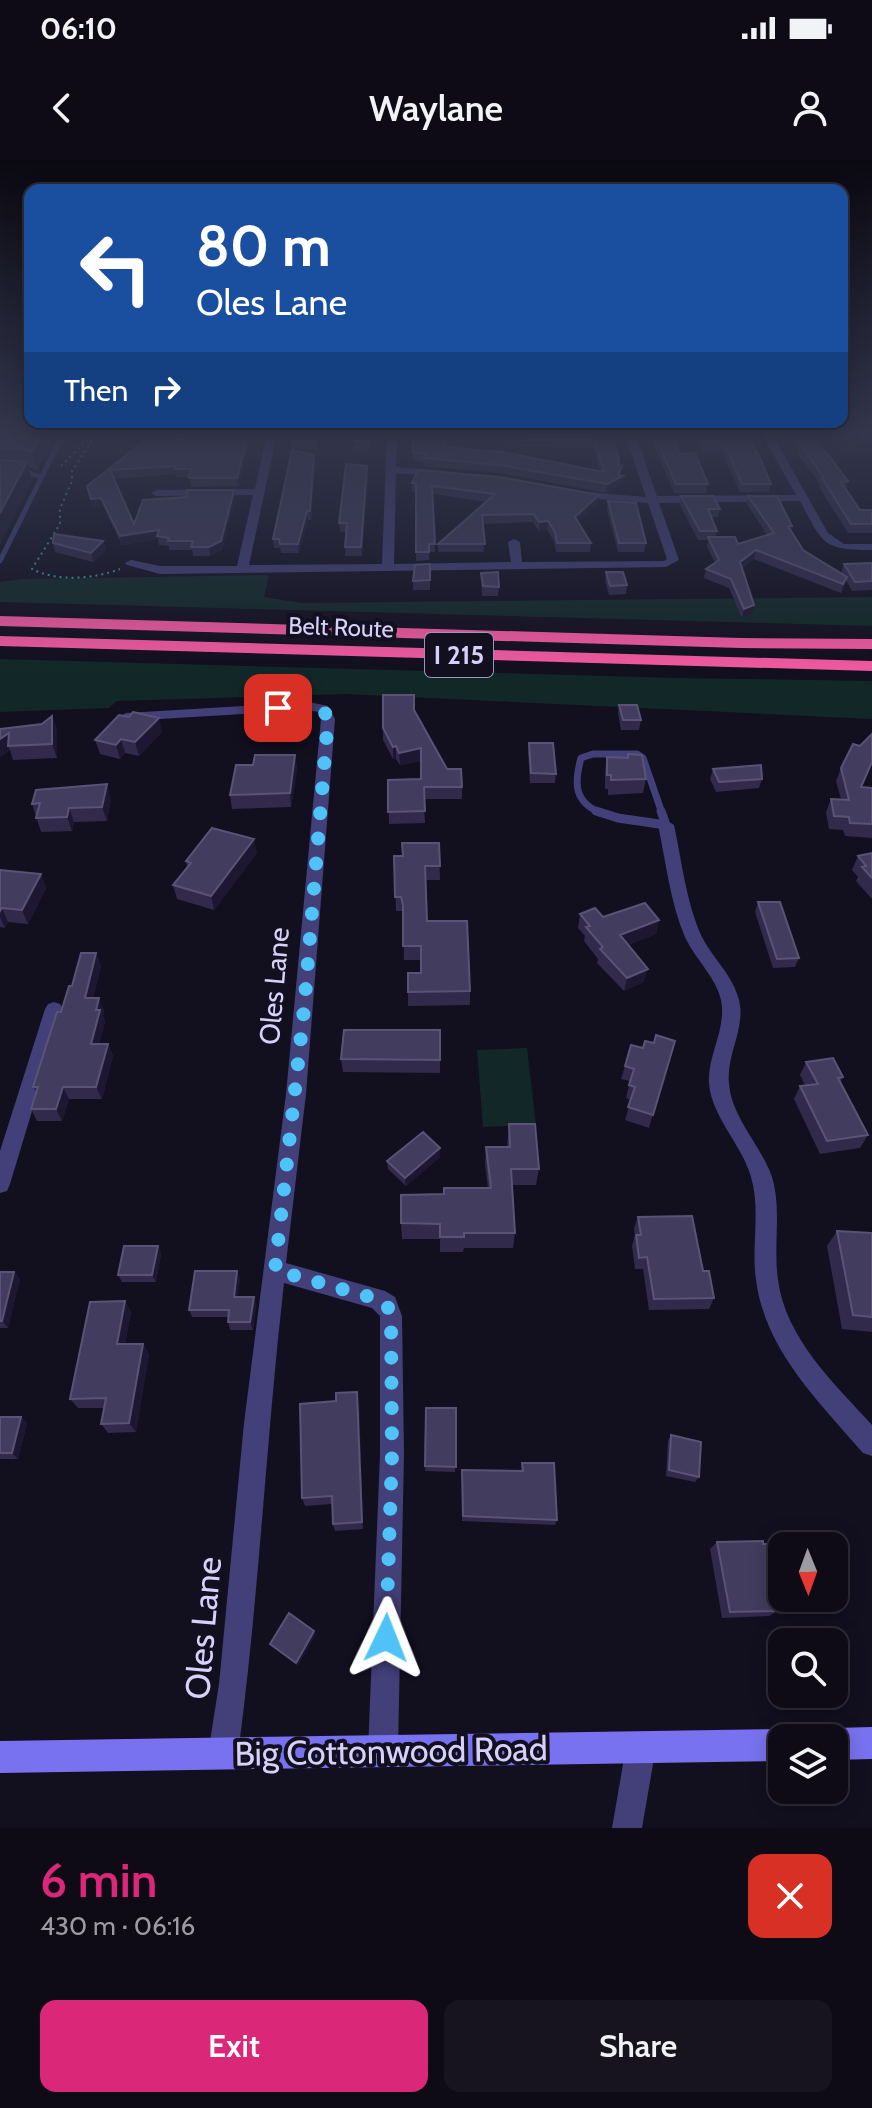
<!DOCTYPE html>
<meta charset="utf-8">
<style>
body{margin:0;font-family:Cabin,sans-serif;background:#171420;color:#f1f3f6;height:100vh;display:flex;flex-direction:column;font-size:30px;white-space:nowrap}
*{box-sizing:border-box;margin:0}
p{font-size:26px;color:#9b9ba1}
.icon{flex:none;width:44px;height:44px;fill:none;stroke:currentColor;stroke-width:2;stroke-linecap:round;stroke-linejoin:round}
.map{position:relative;height:1668px;overflow:hidden}
.drawer{display:flex;flex-direction:column;background:#0e0b17;flex:1}
.drawer>*{flex:none}
.top-card{position:absolute;left:24px;top:24px;width:824px;height:244px;border-radius:16px;box-shadow:0 4px 20px #0003,0 0 0 2px #2e2b36;background:#1a4fa0;color:#fff;overflow:hidden}
.needle{width:52px;rotate:179deg}
.fabs{position:absolute;left:768px;top:1372px;display:grid;gap:16px}
.fabs a{display:grid;place-items:center;width:80px;height:80px;border-radius:16px;background:#0e0b17;box-shadow:0 4px 20px #0003,0 0 0 2px #2e2b36;font-size:40px}
.pin{position:absolute;display:grid;place-items:center;width:68px;height:68px;color:#fff;margin:-34px;border-radius:16px;box-shadow:0 4px 12px #0006}
.me{position:absolute;width:88px;margin:-44px;rotate:2deg;stroke-linejoin:round;filter:drop-shadow(0 0 6px #0008)}
.turn{display:flex;align-items:center;gap:28px;height:168px;padding:0 40px;font-size:36px}
.turn .icon{width:104px;height:104px;stroke-width:2.5}
.turn b{display:block;font-size:56px;line-height:68px}
.then{display:flex;align-items:center;height:76px;padding:0 40px;background:#0003;gap:16px;font-size:30px}
.round{display:grid;place-items:center;flex:none;width:84px;height:84px;border-radius:16px;background:#171420}
.head{display:flex;align-items:center;justify-content:space-between;height:136px;padding:0 40px}
h1{font-size:48px;font-weight:600;line-height:60px;color:#db2777}
.button{display:flex;gap:16px;margin-top:auto;padding:16px 40px}
.button a{flex:1;height:92px;border-radius:16px;background:#db2777;color:#fff;font-size:32px;font-weight:600;line-height:92px;text-align:center}
.button a+a{background:#171420;color:#f1f3f6}
.status{display:flex;justify-content:space-between;align-items:center;height:56px;padding:0 40px;background:#0e0b17;direction:ltr}
.status svg{height:22px;fill:currentColor}
header{display:flex;justify-content:space-between;align-items:center;height:104px;padding:0 40px;background:#0e0b17;font-size:36px;font-weight:600}
.map>svg:first-child{display:block}
</style>
<div class="status"><b>06:10</b><svg viewBox="0 0 49 12"><path d="M0 12V9h3v3zM5 12V6h3v6zM10 12V3h3v9zM15 12V0h3v12zM26 1h20v11H26zM47 4h2v5h-2z"/></svg></div>
<header><svg class="icon" aria-label="back" viewBox="0 0 24 24"><path d="M15 5l-7 7 7 7"/></svg>Waylane<svg class="icon" aria-label="person" viewBox="0 0 24 24"><circle cx="12" cy="8" r="4"/><path d="M4 21q1-7 8-7t8 7"/></svg></header>
<div class="map">
<svg width="872" height="1668" viewBox="0 0 872 1668">
<rect width="100%" height="100%" fill="#120f1f"/>
<path fill="#122828" d="M269 415 264 437 301 443 872 437V466L0 442V422L22 419Z
M0 499 675 518 872 521V559L346 534 117 541 109 548 0 552Z
M527 888 536 965 483 967 477 890Z"/>
<g fill="none" stroke-linecap="round" stroke-linejoin="round">
<path stroke="#3aa6a1" stroke-width="2" stroke-dasharray="2 4" stroke-linecap="butt" d="M92 274 91 282 72 311V321L60 349V364L32 409C57 422 94 419 120 409
M61 306 92 275"/>
<path stroke="#423f79" stroke-width="5" d="M0 401 63 274"/>
<path stroke="#423f79" stroke-width="7" d="M601 653C574 642 574 624 581 598L593 594H637L643 598 662 653"/>
<path stroke="#423f79" stroke-width="9" d="M596 651 618 658 666 665 661 651"/>
<path fill="#423f79" fill-rule="evenodd" d="M267 274H277L249 405 382 404 387 274H397L396 307 442 311 447 314 442 317 396 313 394 404 511 402 508 382 514 379 520 382 522 402 664 401 667 399 648 343 574 337 569 334 574 331 646 337 625 274H635L657 336 796 335 762 274H772L828 373 844 384H872V390C821 390 823 383 800 341L659 343 679 400 666 407 160 414 127 405 125 403 131 400 160 406H237L253 335 156 336 151 333 156 330 255 329Z
M0 309H25L46 316 41 319 25 315H0Z
M309 542 328 546 335 559 306 934 286 1103 385 1131 395 1137 402 1156 404 1294 398 1591 393 1601 383 1606 373 1601 368 1591 380 1294V1156L372 1148 284 1123C266 1280 259 1438 238 1594L233 1604 223 1609 213 1604 208 1594 219 1524 244 1263 286 934 321 559 318 552 309 550 126 561 119 557 126 553Z
M666 660 674 665C682 702 686 742 702 777 713 799 733 815 739 840 746 868 726 895 729 923 731 957 761 985 772 1017 782 1050 773 1085 778 1120 786 1179 834 1223 872 1265V1296L863 1293C819 1242 765 1190 756 1120 751 1086 761 1051 751 1017 742 985 712 957 709 924 707 895 727 869 721 840 716 817 695 799 685 777 670 742 666 702 658 665Z
M54 842 60 844 63 849 10 1024 7 1031 0 1033V991L45 849 48 844Z
M641 1572 651 1577 656 1587 642 1668H612L626 1587 631 1577Z"/>
<path fill="#7872f0" fill-rule="evenodd" d="M872 1567V1599L834 1600V1578H820L823 1573 834 1568Z
M782 1569 793 1574 795 1578H782V1601L0 1613V1581Z"/>
<path fill="#ee599d" fill-rule="evenodd" d="M0 456 741 478 872 479V489L741 488 0 466Z
M0 476 872 501V511L0 486Z"/>
</g>
<path fill="#312a4b" d="M0 274H57L37 310 28 307 32 320 0 384Z
M188 274H251L239 326 191 327 190 317H177L176 314 114 319 134 364 186 337 234 330 235 338 222 390 210 396H193L192 390H169V386L159 385 158 379 122 385 103 346 93 348 87 326 152 275 185 280Z
M293 274H320L317 290H292L291 282Z
M354 274H370L369 290H354Z
M483 274H611L620 315 623 316 622 324 606 333 500 313 424 306V302L413 300V292L450 276 447 288 600 311 594 288 522 287Z
M649 274H674L679 294 708 324 706 333H674Z
M696 274H747L771 324 769 332H740L722 292H704Z
M789 274H818L821 278 820 284 848 321 846 328 860 350H872V373H848L819 327 820 324 796 291 797 288Z
M315 303 311 360H308L299 393H281L280 388H274L273 379Z
M368 314 362 396H345L346 372H340L339 363Z
M412 323 599 335 598 344 578 362 591 383 590 392H556L554 381 547 370 539 371 533 362 483 364 484 392H438V384L487 342 433 334 435 392H429V400L416 401V332H412Z
M681 336 720 349 718 357H711L717 371 715 377 738 384 767 375 747 344 748 336 792 366 791 370 803 390 843 415 841 413 844 404 872 403V430L852 431 846 420 841 433 754 399 742 408 752 454 742 458 729 428 704 418 706 409 715 403 707 386 708 380H698L680 345Z
M608 341 646 383 644 392H618L607 350Z
M103 381 106 389 93 402 55 392 53 383Z
M430 404V430H413V421Z
M606 412 627 425 626 434 609 435 605 421Z
M481 413 499 427 498 436H482Z
M383 535 414 550 447 609 462 627V639H424L425 663 389 664 388 620 421 619V601L400 605 396 599H393L383 580Z
M619 545 641 560 639 570H621L618 554Z
M52 556 57 570V598L13 600 10 590 0 597V569L42 564Z
M162 572 139 596 125 593 120 599 100 594 95 580Z
M529 583 556 614 555 623H530L528 592Z
M628 594 646 619 643 633 608 635V629H605V611L607 597 627 598Z
M295 595 297 610 291 647 232 649 230 635 253 605Z
M841 608 861 627 872 628V678L845 676 843 670 829 669 826 652 831 639H841L836 621Z
M713 609 762 619 759 628 716 632 710 619Z
M111 638 107 661 74 662 72 671 41 672 32 644Z
M439 683 440 720H426L427 761 470 831V845L408 846V813H421V800H404L403 757 402 751H396L394 696H403Z
M257 693 214 750 177 739 173 725 187 707 186 701Z
M872 693V738H871L856 721 858 717 852 710 858 696Z
M0 710 41 714 46 728 28 764 8 762 5 768 0 767Z
M758 742 799 798 795 807 773 808 755 752Z
M580 754 603 757 659 760 656 774 628 785 644 822 624 831 597 803 598 799 584 781 585 776 578 768Z
M96 793 101 806 93 838 104 851 103 856 105 862 99 884H108L113 896 102 939H69L62 961H37L31 949 36 932 33 927 72 826Z
M440 870V913L343 912 341 899Z
M675 881 649 968 625 960 631 940 626 938 630 921 621 919 625 906 643 888 654 883Z
M806 902 843 917 840 923 868 975 860 988 820 994 794 939 800 926 805 925 800 915Z
M509 964 539 1009 536 1025H512L515 1073 513 1088H464L463 1092H440V1079H402L401 1063 444 1034 488 1028 485 1004 486 987H507Z
M440 997 406 1026 388 1009 387 1001Z
M638 1057 703 1111 714 1138 709 1149 649 1150 643 1109H635L632 1086 635 1075 634 1068Z
M837 1071 872 1073V1172L842 1169 827 1086Z
M158 1086 161 1094 156 1122H122L118 1115Z
M237 1111 240 1119 237 1137 256 1144 253 1170H230L228 1162V1157H192L189 1150Z
M0 1112H14L20 1119 8 1168H0Z
M125 1141 131 1152 125 1184H143L149 1194 136 1272 108 1273 101 1264 104 1248H78L70 1239Z
M336 1241H359L363 1369 335 1371 333 1364 332 1344 305 1346 302 1338Z
M426 1248H456L455 1312 425 1311Z
M0 1257H21L27 1263 18 1299H0Z
M671 1275 699 1317 695 1322 666 1316 668 1281Z
M522 1303 557 1360 555 1365 462 1361V1310L521 1311Z
M717 1382 772 1424 778 1451 769 1456 722 1458 710 1389Z"/>
<path fill="#1d1732" d="M43 274H57L37 310 32 292Z
M248 274H251L239 326 237 318Z
M318 274H320L317 290 316 282Z
M448 274H450V276L444 296V287Z
M314 295 315 303 311 360 310 351Z
M27 302 32 320 0 384V353Z
M367 306 368 314 362 396 361 387Z
M622 306 619 318 623 316 622 324 606 333 607 324 618 315Z
M234 330 235 338 222 390 210 396 209 387Z
M599 335 598 344 575 366V357Z
M101 338 103 346 93 348 91 339Z
M307 351 308 360 299 393 298 384Z
M548 361 547 370 539 371V362Z
M159 370 158 379 122 385 120 376Z
M103 381 106 389 93 402 91 393Z
M756 390 754 399 738 410 740 402Z
M754 445 752 454 742 458 744 449Z
M52 556 57 570V598L52 584Z
M159 558 162 572 139 596 135 582Z
M9 573 8 586 10 590 0 597V579Z
M121 579 125 593 120 599 116 585Z
M396 586V599H393V587Z
M421 588V601L400 605 399 593Z
M295 595 297 610 291 647 290 633Z
M107 624 111 638 107 661 102 647Z
M69 648 74 662 72 671 67 657Z
M254 679 257 693 214 750 211 736Z
M41 714 46 728 28 764 22 750Z
M2 748 8 762 5 768 0 757V751Z
M659 760 656 774 617 789 620 775Z
M96 793 101 806 90 851 85 838Z
M648 809 644 822 624 831 627 818Z
M99 838 104 851 103 856 105 862 96 896 91 884 96 850Z
M108 884 113 896 102 939 96 927Z
M63 927 69 939 62 961 56 949Z
M440 988V997L406 1026 405 1018Z
M158 1086 161 1094 156 1122 152 1115Z
M237 1111 240 1119 236 1144 234 1137Z
M14 1112 20 1119 8 1168 2 1161Z
M254 1137 256 1144 253 1170 250 1162Z
M125 1141 131 1152 123 1194 117 1184Z
M143 1184 149 1194 136 1272 129 1263Z
M357 1232 359 1241 363 1369 362 1362Z
M21 1257 27 1263 18 1299 12 1293Z
M314 1471 316 1474 298 1506 296 1503Z"/>
<path fill="#423c5e" stroke="#5a5376" stroke-width="2" d="M0 274H43L32 292 20 288 0 289Z
M188 274H248L237 318H189L191 309H175L176 306 110 310 134 364 143 340 186 337 187 330H234L221 381 209 387H191L193 381H168L169 378 157 376 159 370 120 376 101 338 91 339 87 326 152 275 185 280Z
M293 274H318L316 282H291Z
M354 274H369V281H353Z
M413 274H448L444 287 501 292 604 312 595 280 523 279 507 274H611L619 299 618 305 622 306 618 315 623 316 607 324 500 305 424 298 426 293 413 292Z
M654 274H674L679 294 695 293 708 324H676Z
M701 274H747L760 298 771 324H742L724 284H706Z
M796 274H818L821 278H815L848 321 841 322 860 350H872V364H851L822 318H824L799 283H801Z
M292 290 314 295 310 351H307L298 384H280L279 379H273Z
M0 300 27 302 0 353Z
M346 304 367 306 361 387H345L347 363H339Z
M418 310 499 317 599 335 575 357 591 383H557L555 372 548 361 539 362 534 354 482 355 485 384H438L495 334 432 326 435 384H429V392H416V323H412Z
M681 336H713L720 349H708L717 371H700Z
M748 336H777L792 366H788L803 390 847 417 843 424 756 390 740 402 754 445 744 449 731 419 706 409 719 400 708 377H735L738 384 774 373Z
M608 341 636 343 646 383H619Z
M54 374 103 381 91 393 53 383Z
M872 403V421L855 422 844 404Z
M430 404V420L413 421 415 405Z
M498 412 499 427 483 426 481 413Z
M606 412H623L627 425 610 426Z
M383 535H414V550L447 609H461L462 627H424L425 651 388 652V620L421 619V588L399 593 396 586 393 587 383 568Z
M619 545H637L641 560H623Z
M133 552 159 558 135 582 121 579 116 585 95 580 119 555 129 557Z
M52 556V584L8 586 9 573 0 579V569L42 564Z
M872 574V602L861 627 872 628V664L850 663 849 657 834 656 831 639 849 640 841 608 853 584 860 586Z
M529 583H553L556 614 531 613Z
M628 594 642 595 646 619 611 620V615H607V597L628 598Z
M255 595H295L290 633 230 635 236 605H253Z
M761 605 762 619 719 622 713 609Z
M107 624 102 647 69 648 67 657 36 658 40 643 32 644 36 630Z
M212 668 254 679 211 736 173 725 191 703 186 701Z
M402 683H439L440 706H425L427 761H467L470 831 408 832V813H421V786H403V745L401 737H395L394 696H403Z
M872 693V718L862 707 866 706 858 696Z
M0 710 41 714 22 750 2 748 0 751Z
M758 742H780L799 798 777 799Z
M645 743 659 760 620 775 648 809 627 818 600 789 603 787 586 767 590 766 580 754 595 748 603 757Z
M81 793H96L85 838H99L96 850H100L91 884H108L96 927H63L56 949H31L38 927H33L57 852H61L69 826H72Z
M344 870H440V900L341 899Z
M656 875 675 881 653 955 628 947 635 927 629 925 634 909 625 906 631 885 643 888 645 881 654 883Z
M833 898 843 917 838 918 868 975 827 981 800 926 818 924 806 902Z
M509 964H535L539 1009H511L515 1073H464V1077H440V1064L401 1063V1035L444 1034V1028H491L486 987H510Z
M423 972 440 988 405 1018 387 1001Z
M692 1056 703 1111H709L714 1138 654 1139 647 1097 639 1098 636 1075H641L638 1057Z
M837 1071 872 1073V1157L853 1155Z
M124 1086H158L152 1115H118Z
M195 1111H237L234 1137H254L250 1162H228L229 1150H189Z
M0 1112H14L2 1161H0Z
M125 1141 117 1184H143L129 1263 101 1264 106 1238 70 1239 90 1142Z
M357 1232 362 1362 333 1364 332 1336 302 1338 300 1244 336 1241V1233Z
M426 1248H456V1307L425 1306Z
M0 1257H21L12 1293H0Z
M671 1275 701 1282 699 1317 669 1310Z
M522 1303H554L557 1360 463 1356 462 1310 523 1311Z
M763 1381V1384H774L781 1406 772 1424 778 1451 730 1452 717 1382Z
M289 1453 314 1471 296 1503 270 1484Z"/>
<linearGradient id="sky" x2="0" y2="1"><stop stop-color="#0a0811"/><stop offset="0.54" stop-color="#33374d"/><stop offset="1" stop-color="#33374d" stop-opacity="0"/></linearGradient>
<rect width="872" height="507" fill="url(#sky)"/>
<g fill="none" stroke-linecap="round" stroke-linejoin="round">
<path stroke="#4fc3f7" stroke-width="14" stroke-dasharray="0 25.2" d="M278 548 309 546 323 549 328 559 304 849 275 1110 377 1139 387 1145 391 1156 392 1294 386 1478"/>
</g>
<g text-anchor="middle" dominant-baseline="central" stroke-width="8" stroke-linejoin="round" paint-order="stroke">
<g font-size="24" fill="#d7d1fa" stroke="#120f1f">
<text transform="translate(341 467) rotate(2)">Belt Route</text>
</g>
<rect fill="#120f1f" stroke="#9c97b8" stroke-width="2" x="425" y="473" width="68" height="44" rx="6"/>
<g font-size="26" font-weight="bold" fill="#d7d1fa">
<text x="459" y="495">I 215</text>
</g>
<g font-size="28" fill="#d7d1fa" stroke="#120f1f">
<text transform="translate(274 826) rotate(-85)">Oles Lane</text>
</g>
<g font-size="34" fill="#d7d1fa" stroke="#120f1f">
<text transform="translate(203 1468) rotate(-85)">Oles Lane</text>
<text transform="translate(391 1591) rotate(-1)">Big Cottonwood Road</text>
</g>
</g>
</svg>
<div class="fabs">
<a><svg class="needle" viewBox="-14 -14 28 28"><path d="M0-13l5 13h-10z" fill="#e53935"/><path d="M0 13l5-13h-10z" fill="#9b9ba1"/></svg></a>
<a><svg class="icon" aria-label="search" viewBox="0 0 24 24"><circle cx="10" cy="10" r="6"/><path d="M15 15l6 6"/></svg></a>
<a><svg class="icon" aria-label="layers" viewBox="0 0 24 24"><path d="M12 4l9 5-9 5-9-5zM3 14l9 5 9-5"/></svg></a>
</div>
<div class="pin" style="left:278px;top:548px;background:#d93025"><svg class="icon" aria-label="arrive" viewBox="0 0 24 24"><path d="M6 21V4h12l-3 4 3 4H6"/></svg></div>
<svg class="me" style="left:386px;top:1478px" viewBox="-20 -20 40 40"><path d="M0-17L14 15 0 8-14 15z" fill="#4fc3f7" stroke="#fff" stroke-width="4"/></svg>
<div class="top-card">
<div class="turn"><svg class="icon" aria-label="left" viewBox="0 0 24 24"><path d="M17 20v-9H6M10 6l-5 5 5 5"/></svg><div><b>80 m</b>Oles Lane</div></div>
<div class="then">Then<svg class="icon" aria-label="right" viewBox="0 0 24 24"><path d="M7 20v-9h11M14 6l5 5-5 5"/></svg></div>
</div>
</div>
<section class="drawer">
<div class="head"><div><h1>6 min</h1><p>430 m · 06:16</p></div><a class="round" style="background:#d93025;color:#fff"><svg class="icon" aria-label="close" viewBox="0 0 24 24"><path d="M6 6l12 12M18 6L6 18"/></svg></a></div>
<div class="button"><a>Exit</a><a>Share</a></div>
</section>
